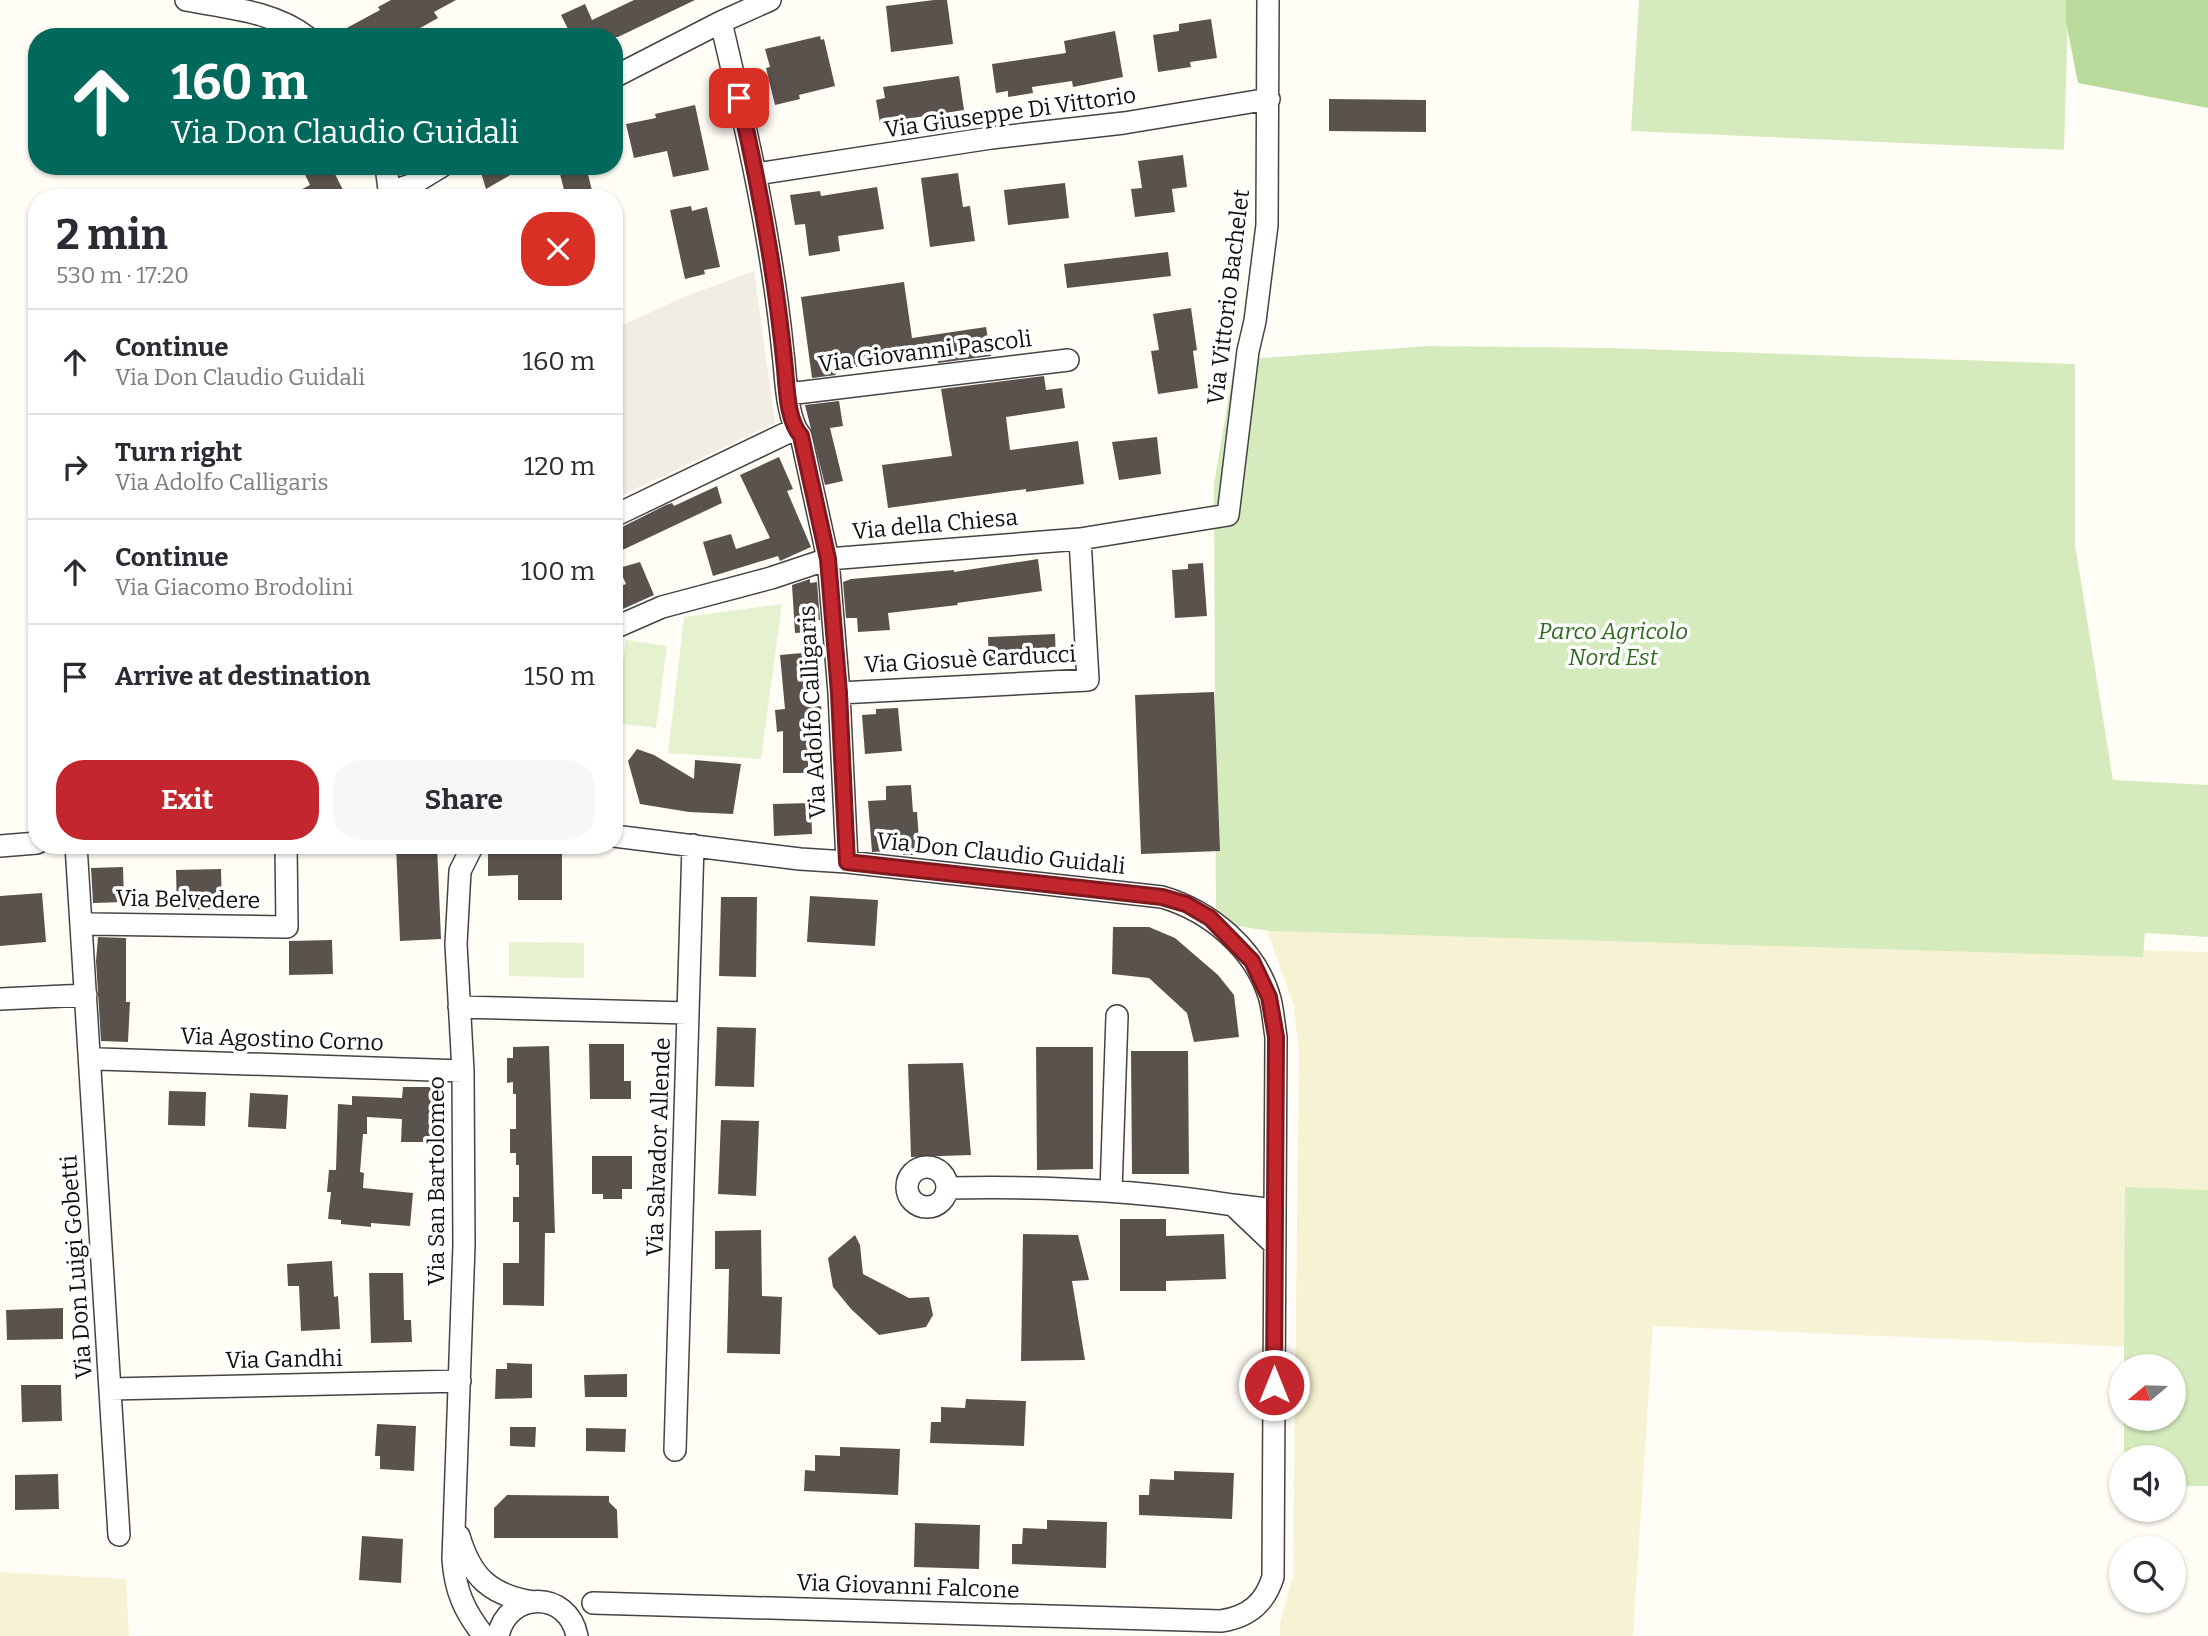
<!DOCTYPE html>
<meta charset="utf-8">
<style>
body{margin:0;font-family:Bitter,serif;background:#f7f7f7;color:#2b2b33;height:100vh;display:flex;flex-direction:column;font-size:26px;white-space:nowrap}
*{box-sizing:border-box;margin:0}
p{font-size:23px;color:#7c7c81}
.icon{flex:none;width:38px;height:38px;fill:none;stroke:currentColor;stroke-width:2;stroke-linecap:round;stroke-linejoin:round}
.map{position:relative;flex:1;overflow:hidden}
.side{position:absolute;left:28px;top:189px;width:595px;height:665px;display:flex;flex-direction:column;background:#fff;border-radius:28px;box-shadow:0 2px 5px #0004}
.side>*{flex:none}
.guide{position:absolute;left:28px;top:28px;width:595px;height:147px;border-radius:28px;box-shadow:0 2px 5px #0004;background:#00695c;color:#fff;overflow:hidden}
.needle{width:46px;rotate:251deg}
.buttons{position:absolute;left:2109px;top:1354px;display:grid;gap:14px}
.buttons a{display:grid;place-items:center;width:77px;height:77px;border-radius:50%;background:#fff;box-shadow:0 2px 5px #0004;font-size:35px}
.pin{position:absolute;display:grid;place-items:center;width:60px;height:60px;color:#fff;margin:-30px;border-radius:14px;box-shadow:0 4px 10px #0006}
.me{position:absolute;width:77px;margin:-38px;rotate:0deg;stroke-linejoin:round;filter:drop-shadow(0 0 5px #0008)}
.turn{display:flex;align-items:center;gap:24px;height:147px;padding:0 28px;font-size:32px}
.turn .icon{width:91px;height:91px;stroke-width:2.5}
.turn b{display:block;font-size:49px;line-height:60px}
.round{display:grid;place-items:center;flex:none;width:74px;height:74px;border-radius:28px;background:#f7f7f7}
.head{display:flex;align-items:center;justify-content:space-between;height:119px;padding:0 28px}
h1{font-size:42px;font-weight:700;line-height:52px}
.action{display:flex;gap:14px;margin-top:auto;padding:14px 28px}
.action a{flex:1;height:80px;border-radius:28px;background:#c4262e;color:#fff;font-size:28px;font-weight:700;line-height:80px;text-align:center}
.action a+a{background:#f7f7f7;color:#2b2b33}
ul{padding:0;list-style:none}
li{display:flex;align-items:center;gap:21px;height:105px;padding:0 28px;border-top:2px solid #e1e1e2}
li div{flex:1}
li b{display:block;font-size:26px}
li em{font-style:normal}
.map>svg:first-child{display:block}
</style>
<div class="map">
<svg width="2208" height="1636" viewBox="0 0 2208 1636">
<rect width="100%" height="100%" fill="#fffdf5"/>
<path fill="#f6f3d4" d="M1267 930 2208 952V1199L2132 1347 1653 1326 1633 1636H1280V1622L1293 1577 1299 1052 1294 1006Z
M0 1572 126 1579 129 1636H0Z"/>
<path fill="#d5ebbd" d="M1639 0H2208L2068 14 2064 150 1631 131Z
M1427 346 1612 348 2075 364V545L2113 780 2208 785V937L2145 933 2143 957 1271 931 1216 923 1214 484 1235 360Z
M2125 1187 2208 1190V1486H2174V1458H2124V1419H2174V1367H2124Z"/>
<path fill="#b9dc9c" d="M2066 0H2208V108L2078 83 2066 22Z"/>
<path fill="#e6f2cf" d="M782 604 761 759 668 753 684 617Z
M626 640 667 646 656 728 615 723Z
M509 942 584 943V978L509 976Z"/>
<path fill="#f1ede2" d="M754 271 775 423 614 499V329L684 297Z"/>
<path fill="#5a524d" d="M391 0H456L434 12 438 18 404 37H330L380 10 378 7Z
M634 0H695L618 37H557L569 31 561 15 585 4 592 20Z
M934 0H947L953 44 891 52 886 6Z
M1211 19 1217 58 1190 62 1191 67 1158 72 1153 35 1179 31V24Z
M1115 31 1123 77 1073 87 1072 81 1032 87 1033 93 1008 97V91L996 93 992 64 1066 53 1064 41Z
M820 36 821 40 824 39 835 86 799 95 800 99 775 105 766 68 770 67 765 49Z
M959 76 964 110 880 123 876 100 885 98 883 87Z
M1329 99 1426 100V132L1329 131Z
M695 105 709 170 673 177 667 151 634 158 626 124 656 118 655 114Z
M1183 155 1187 187 1172 189 1175 212 1135 217 1131 189 1142 188 1138 161Z
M301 166H331L347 198H285L310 185Z
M479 166H526L486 189Z
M558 166H586L593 195 566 198Z
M958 173 963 207 970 206 975 241 930 247 921 178Z
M1065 183 1069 218 1008 225 1004 190Z
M877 187 884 229 838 236 840 251 809 256 805 224 795 225 790 195 820 191 821 196Z
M691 206 692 211 707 207 720 267 704 270 705 274 685 279 670 210Z
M1168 252 1171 276 1067 288 1064 264Z
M904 282 912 338 986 327 991 356 938 363 937 356 835 370 836 375 812 378 801 297Z
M1191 308 1197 350 1193 351 1198 388 1158 394 1151 351 1159 350 1153 314Z
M1044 376 1046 390 1062 388 1065 408 1006 417 1010 450 1078 441 1084 484 1026 492V489L888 508 882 465 952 456 941 389Z
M839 401 843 426 830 428 843 481 825 485 805 405Z
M1157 437 1161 474 1119 480 1112 442Z
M779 457 793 489 787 491 811 547 780 561 778 556 713 576 703 542 731 534 736 549 770 538 740 475Z
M717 486 722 503 614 554V531L666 505 672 503 674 506Z
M1038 559 1042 591 957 603 958 605 888 613 890 630 858 632 857 618H846L843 582 851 579 954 570V572Z
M640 562 654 595 614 613V589L626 584 619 568Z
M1203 563 1207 616 1175 618 1172 570 1188 569V564Z
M810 579V583L817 582 820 620H813V632L795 633 792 585Z
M1055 634 1056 664 989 667 988 637Z
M802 653 807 707 821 706 823 728 808 729V773H783V731L777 732 775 710 785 709 780 655Z
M1214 692 1220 851 1141 854 1135 695Z
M898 708 902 751 865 754 862 715 876 714V709Z
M637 749 654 755 694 779 695 760 741 764 733 814 689 812 640 804 628 761Z
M911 785 913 812H917L920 855H903V850L872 852 868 801 886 800V786Z
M811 803 812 834 774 836 773 804Z
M396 845H437L441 939 400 941Z
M488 849H562V900H518V875L488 876Z
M123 867 124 902 93 903 91 868Z
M221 869 222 909 177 910 176 870Z
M42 893 46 942 0 946V896Z
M810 896 878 900 875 946 807 942Z
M721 897H757L756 977 719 976Z
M1113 927H1149L1175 938 1218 975 1234 995 1239 1037 1194 1042 1187 1013 1149 978 1112 974Z
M98 937 126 938V1002H130L128 1042 101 1041 96 961Z
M332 940 333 974 289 975V941Z
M717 1027 756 1028 754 1087 715 1086Z
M589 1044H624V1081H631V1099H590Z
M549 1046 555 1233H545L544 1306 503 1305V1263H519V1222H513V1197H519V1165H516V1153H510V1129H516V1094H513V1082L507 1083V1058H513V1047Z
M1036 1047H1093V1169L1037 1170Z
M1131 1051H1188L1189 1174H1132Z
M963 1063 971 1155 911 1157 908 1064Z
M403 1087H433L432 1142H401L402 1119 367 1117V1134H363L360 1172 364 1173 363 1188 413 1193 410 1226 371 1223V1227L341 1224V1220L328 1219 331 1192H327L329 1170H336L338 1104 352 1105V1096L402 1098Z
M169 1091 206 1092 205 1126 168 1125Z
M250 1093 288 1095 286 1129 248 1127Z
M721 1120 759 1121 756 1196 718 1194Z
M592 1156H632V1189H622V1199H603V1194H592Z
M1120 1219H1166V1236L1224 1234 1226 1279 1166 1281V1291H1120Z
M761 1230 762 1296 782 1297 780 1354 727 1353 729 1269H715V1231Z
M1023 1234 1078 1235 1089 1280 1072 1281 1085 1360 1021 1361Z
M855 1235 860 1245 863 1274 909 1298 929 1297 933 1315 926 1327 879 1335 851 1309 833 1287 828 1258Z
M332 1261 334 1297 338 1296 340 1329 301 1331 299 1286H288L287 1264Z
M369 1273H403L404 1320H411L412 1342 371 1343Z
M63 1308V1339L7 1340 6 1310Z
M507 1363 532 1364V1398L495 1399 496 1369H507Z
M627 1374V1397H585L584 1375Z
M21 1385H61L62 1421 22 1422Z
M966 1399 1026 1401 1024 1446 930 1443 931 1422H941V1407L965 1408Z
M377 1424 416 1426 414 1471 380 1469V1456H375Z
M510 1427H536L535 1447 510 1446Z
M586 1428 626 1429 625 1452 586 1451Z
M840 1447 900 1449 898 1495 804 1491 805 1470 815 1471V1455L840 1456Z
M1174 1471 1234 1473 1232 1519 1139 1515V1495H1149L1150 1479 1174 1480Z
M58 1474 59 1509 15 1510V1475Z
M507 1495 609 1496V1502L617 1510 618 1538H494V1508Z
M1047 1520 1107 1522 1106 1568 1012 1564V1544H1022L1023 1528 1047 1529Z
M915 1523 980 1525 979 1569 914 1567Z
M362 1536 403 1539 401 1583 359 1580Z"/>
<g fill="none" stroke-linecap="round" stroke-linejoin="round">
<g stroke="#444" stroke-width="24">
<path id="minor" d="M186 0C227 8 273 11 307 37
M721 22C747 132 772 241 783 353 786 376 786 419 801 436L828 559 839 693 847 862
M614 77 721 22 770 0
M386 166 390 198
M757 174 991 138 1124 123 1269 99
M390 192 411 185 442 166
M788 394 1068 360
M614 516 795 429
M614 628 662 607 771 578 828 559 1080 539 1228 515 1248 351 1255 321 1267 225 1268 0
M839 693 1088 680 1080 539
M76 845 119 1535
M473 845 460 871 456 944 463 1071 464 1245 453 1559C455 1590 464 1611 484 1636
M0 846 37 843
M91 924 287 927 286 845
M0 999 86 995
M459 1007 688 1013
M99 1059 463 1071
M907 1187a20 20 0 1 1 40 0a20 20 0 1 1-40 0Z
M947 1188C1043 1186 1139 1190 1233 1205
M1111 1191 1117 1016
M1275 1245 1233 1205 1275 1210
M110 1389 460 1381
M675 1450 693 845
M459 1536C471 1577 490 1595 533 1602
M593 1603 1221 1621C1249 1617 1265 1603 1273 1577L1276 1037C1274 1025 1273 1011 1270 999 1256 949 1210 911 1162 897L847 862 800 859 614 836
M498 1636C508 1590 568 1590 577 1636"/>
</g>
<use href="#minor" stroke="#fff" stroke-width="21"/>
</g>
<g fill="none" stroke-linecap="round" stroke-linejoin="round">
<g stroke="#7f191e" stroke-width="18">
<path id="route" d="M739 98C760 188 776 277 785 369 787 389 787 420 801 436L828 559 839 693 847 862 1162 897 1186 904 1210 918 1252 961 1269 997 1276 1037 1274 1385"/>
</g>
<use href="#route" stroke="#c4262e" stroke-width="12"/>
</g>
<g text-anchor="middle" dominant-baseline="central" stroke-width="7" stroke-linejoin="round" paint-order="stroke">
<g font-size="23" fill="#111" stroke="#fff">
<text transform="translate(1010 112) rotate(-8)">Via Giuseppe Di Vittorio</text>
<text transform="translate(1228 297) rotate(-83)">Via Vittorio Bachelet</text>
<text transform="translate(925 351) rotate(-7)">Via Giovanni Pascoli</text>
<text transform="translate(935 524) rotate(-5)">Via della Chiesa</text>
<text transform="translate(970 659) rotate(-3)">Via Giosuè Carducci</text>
<text transform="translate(812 712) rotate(-93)">Via Adolfo Calligaris</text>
<text transform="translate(1001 853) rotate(6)">Via Don Claudio Guidali</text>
<text transform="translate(188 899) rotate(1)">Via Belvedere</text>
<text transform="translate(282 1039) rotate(2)">Via Agostino Corno</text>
<text transform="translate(658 1147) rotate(-88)">Via Salvador Allende</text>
<text transform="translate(436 1181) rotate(-90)">Via San Bartolomeo</text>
<text transform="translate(76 1267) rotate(-94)">Via Don Luigi Gobetti</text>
<text transform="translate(284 1359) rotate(-1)">Via Gandhi</text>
<text transform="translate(908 1586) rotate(2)">Via Giovanni Falcone</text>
</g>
<g font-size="23" font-style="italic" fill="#2f6b1f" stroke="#fff">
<text x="1613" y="631">Parco Agricolo<tspan x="1613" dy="26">Nord Est</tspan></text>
</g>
</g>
</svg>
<div class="buttons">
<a><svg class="needle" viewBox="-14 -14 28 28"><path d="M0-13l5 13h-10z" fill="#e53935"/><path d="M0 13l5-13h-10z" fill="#7c7c81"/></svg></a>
<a><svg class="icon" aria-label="sound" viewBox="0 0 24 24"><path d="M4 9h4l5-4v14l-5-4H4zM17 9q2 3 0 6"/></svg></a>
<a><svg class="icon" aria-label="search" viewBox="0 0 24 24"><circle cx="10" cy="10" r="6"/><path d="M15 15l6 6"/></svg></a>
</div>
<div class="pin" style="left:739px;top:98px;background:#d93025"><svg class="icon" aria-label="arrive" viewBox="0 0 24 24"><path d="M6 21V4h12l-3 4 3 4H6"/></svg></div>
<svg class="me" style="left:1274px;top:1385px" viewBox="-20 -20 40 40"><circle r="17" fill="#c4262e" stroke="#fff" stroke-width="3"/><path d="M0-11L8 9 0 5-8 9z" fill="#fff"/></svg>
<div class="guide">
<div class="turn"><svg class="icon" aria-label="ahead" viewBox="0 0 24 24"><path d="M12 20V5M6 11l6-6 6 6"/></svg><div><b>160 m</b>Via Don Claudio Guidali</div></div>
</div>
<section class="side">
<div class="head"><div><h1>2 min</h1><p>530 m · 17:20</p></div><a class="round" style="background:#d93025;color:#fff"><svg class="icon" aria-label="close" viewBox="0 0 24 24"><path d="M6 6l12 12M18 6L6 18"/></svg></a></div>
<ul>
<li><svg class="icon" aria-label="ahead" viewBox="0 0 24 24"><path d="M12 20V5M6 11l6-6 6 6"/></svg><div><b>Continue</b><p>Via Don Claudio Guidali</p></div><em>160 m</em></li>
<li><svg class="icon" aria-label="right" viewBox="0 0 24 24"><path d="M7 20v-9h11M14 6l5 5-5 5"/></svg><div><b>Turn right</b><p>Via Adolfo Calligaris</p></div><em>120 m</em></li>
<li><svg class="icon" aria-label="ahead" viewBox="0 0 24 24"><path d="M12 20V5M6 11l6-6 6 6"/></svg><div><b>Continue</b><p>Via Giacomo Brodolini</p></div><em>100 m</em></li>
<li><svg class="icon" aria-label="arrive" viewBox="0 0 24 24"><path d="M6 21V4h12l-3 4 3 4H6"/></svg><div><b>Arrive at destination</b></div><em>150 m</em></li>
</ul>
<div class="action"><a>Exit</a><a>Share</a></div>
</section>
</div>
